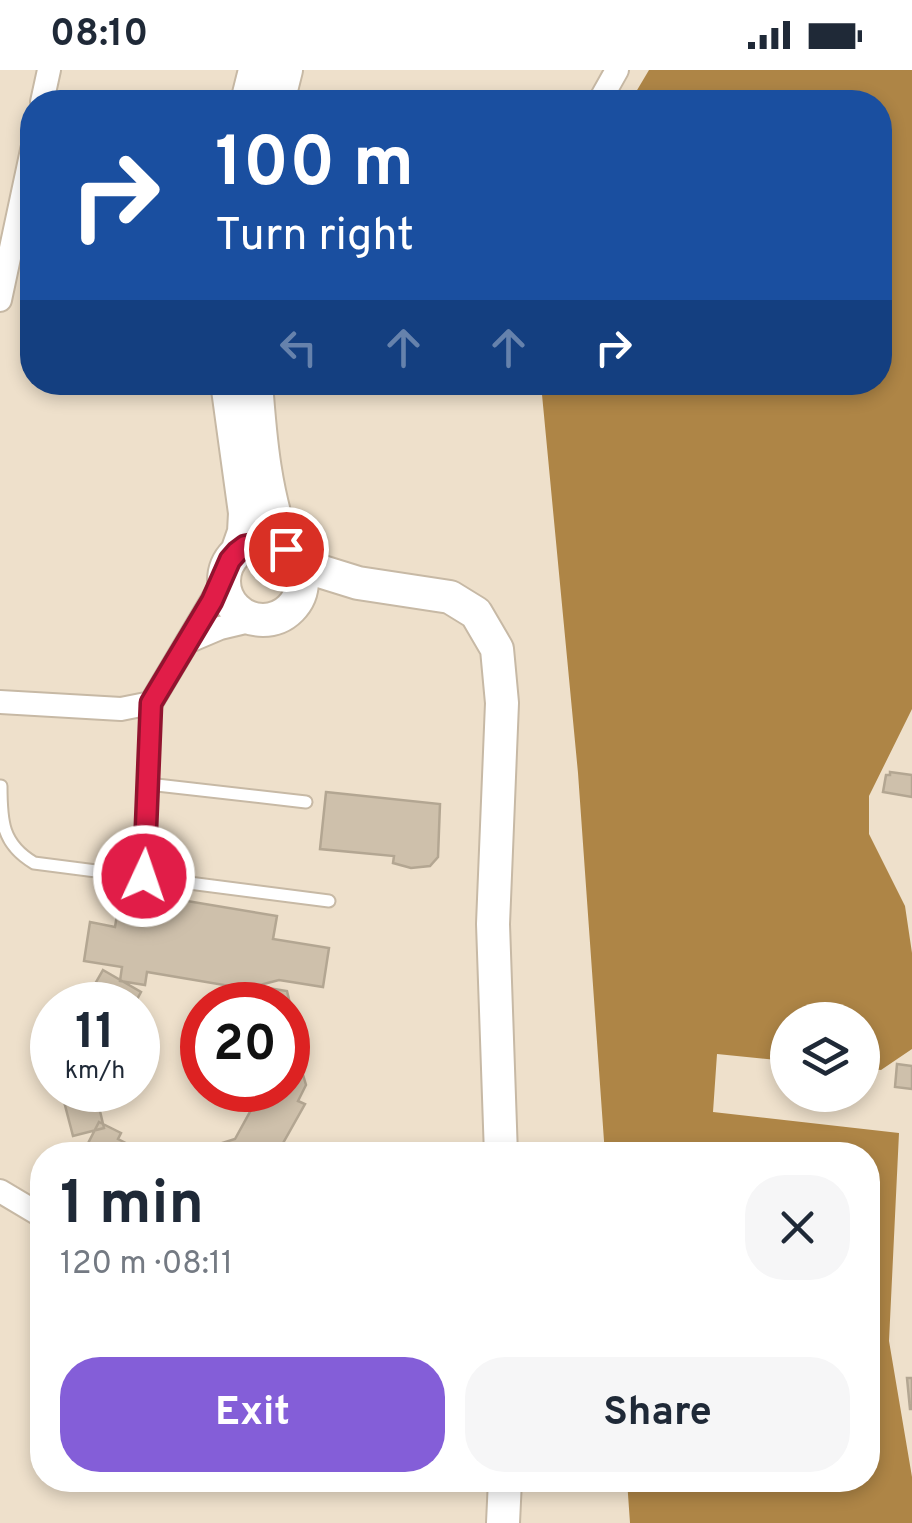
<!DOCTYPE html>
<meta charset="utf-8">
<style>
body{margin:0;font-family:Overpass,sans-serif;background:#f6f6f7;color:#1f2937;height:100vh;display:flex;flex-direction:column;font-size:38px;white-space:nowrap}
*{box-sizing:border-box;margin:0}
p{font-size:32px;color:#747a83}
.icon{flex:none;width:55px;height:55px;fill:none;stroke:currentColor;stroke-width:2;stroke-linecap:round;stroke-linejoin:round}
.map{position:relative;flex:1;overflow:hidden}
.drawer{position:absolute;left:30px;top:1072px;width:850px;height:350px;display:flex;flex-direction:column;background:#fff;border-radius:40px;box-shadow:0 5px 15px #0003}
.drawer>*{flex:none}
.top-card{position:absolute;left:20px;top:20px;width:872px;height:305px;border-radius:40px;box-shadow:0 5px 15px #0003;background:#1a4fa0;color:#fff;overflow:hidden}
.tools{position:absolute;left:770px;top:932px;display:grid;gap:20px}
.tools a{display:grid;place-items:center;width:110px;height:110px;border-radius:50%;background:#fff;box-shadow:0 5px 15px #0003;font-size:50px}
.speed{position:absolute;left:30px;top:912px;display:flex;gap:20px;font-size:50px;font-weight:700;text-align:center}
.speed>*{display:grid;place-content:center;width:130px;height:130px;border-radius:50%;background:#fff;box-shadow:0 5px 15px #0003;line-height:1}
.speed small{font-size:25px;font-weight:400}
.speed .limit{border:15px solid #d22;background:#fff;color:#111}
.pin{position:absolute;display:grid;place-items:center;width:85px;height:85px;color:#fff;margin:-42px;border:5px solid #fff;border-radius:50%;box-shadow:0 2px 10px #0007}
.me{position:absolute;width:110px;margin:-55px;rotate:3deg;stroke-linejoin:round;filter:drop-shadow(0 0 8px #0008)}
.turn{display:flex;align-items:center;gap:35px;height:210px;padding:0 30px;font-size:45px}
.turn .icon{width:130px;height:130px;stroke-width:2.5}
.turn b{display:block;font-size:70px;line-height:85px}
.lanes{display:flex;align-items:center;height:95px;padding:0 30px;background:#0003;justify-content:center;gap:50px;direction:ltr}
.lanes .off{opacity:.35}
.round{display:grid;place-items:center;flex:none;width:105px;height:105px;border-radius:40px;background:#f6f6f7}
.headline{display:flex;align-items:center;justify-content:space-between;height:170px;padding:0 30px}
h1{font-size:60px;font-weight:700;line-height:75px}
.action{display:flex;gap:20px;margin-top:auto;padding:20px 30px}
.action a{flex:1;height:115px;border-radius:40px;background:#845ed8;color:#fff;font-size:40px;font-weight:700;line-height:115px;text-align:center}
.action a+a{background:#f6f6f7;color:#1f2937}
.status{display:flex;justify-content:space-between;align-items:center;height:70px;padding:0 50px;background:#fff;direction:ltr}
.status svg{height:28px;fill:currentColor}
.map>svg:first-child{display:block}
</style>
<div class="status"><b>08:10</b><svg viewBox="0 0 49 12"><path d="M0 12V9h3v3zM5 12V6h3v6zM10 12V3h3v9zM15 12V0h3v12zM26 1h20v11H26zM47 4h2v5h-2z"/></svg></div>
<div class="map">
<svg width="912" height="1453" viewBox="0 0 912 1453">
<rect width="100%" height="100%" fill="#eee0cb"/>
<path fill="#ae8546" d="M649 0H912V639L869 726V764L905 836 912 883V979L881 1000 863 998 862 950H788L787 991 717 984 713 1042 899 1063 889 1271 912 1407V1453H630L627 1410H868V1085H605L578 703 541 314 880 312V32H630Z"/>
<path fill="#cec0ab" stroke="#b3a692" stroke-width="2.5" d="M890 702 912 705V727L883 722 886 705H890Z
M326 722 440 734 438 787 430 796 411 798 393 793 394 786 320 779Z
M121 820 277 846 273 869 329 878 323 917 279 910 256 916 287 921 305 996 288 1001V935H246L242 918 147 902 145 915 120 911 122 897 84 891 90 852 115 857Z
M103 900 141 922 134 935H83Z
M897 994 912 996V1019L895 1017Z
M301 998 306 1015 298 1031 305 1034 278 1082 270 1085H184L235 1069 262 1020H288V1003Z
M61 1020H95L104 1058 73 1066Z
M99 1052 121 1063 118 1069 149 1085H82Z
M907 1308H912V1339H910Z"/>
<g fill="none" stroke-linecap="round" stroke-linejoin="round">
<g stroke="#c7b9a5" stroke-width="15">
<path id="lane" d="M148 714 306 732
M1 716C1 751 2 774 34 793L329 831
M144 806 151 633"/>
</g>
<g stroke="#c7b9a5" stroke-width="26">
<path id="street" d="M42 32 49 0
M599 32 617 0
M0 230 32 80
M187 572 220 558 254 550
M0 632 121 639 151 633 224 510
M0 1121 42 1146"/>
</g>
<g stroke="#c7b9a5" stroke-width="36">
<path id="secondary" d="M247 32 255 0
M278 32 286 0
M227 312 245 443 244 462 237 482
M256 312C260 368 265 427 286 479
M224 511a39 39 0 1 1 78 0a39 39 0 1 1-78 0Z
M300 495 358 513 450 527 476 543 497 579 502 633 493 854 501 1085
M503 1453 505 1410"/>
</g>
<use href="#lane" stroke="#fff" stroke-width="11"/>
<use href="#street" stroke="#fff" stroke-width="22"/>
<use href="#secondary" stroke="#fff" stroke-width="32"/>
</g>
<g fill="none" stroke-linecap="round" stroke-linejoin="round">
<g stroke="#92132f" stroke-width="25">
<path id="route" d="M144 806 151 633 212 531 230 490 237 482 245 476 266 472 286 479"/>
</g>
<use href="#route" stroke="#e11d48" stroke-width="18"/>
</g>
</svg>
<div class="tools">
<a><svg class="icon" aria-label="layers" viewBox="0 0 24 24"><path d="M12 4l9 5-9 5-9-5zM3 14l9 5 9-5"/></svg></a>
</div>
<div class="speed"><div>11<small>km/h</small></div><div class="limit">20</div></div>
<div class="pin" style="left:286px;top:479px;background:#d93025"><svg class="icon" aria-label="arrive" viewBox="0 0 24 24"><path d="M6 21V4h12l-3 4 3 4H6"/></svg></div>
<svg class="me" style="left:144px;top:806px" viewBox="-20 -20 40 40"><circle r="17" fill="#e11d48" stroke="#fff" stroke-width="3"/><path d="M0-11L8 9 0 5-8 9z" fill="#fff"/></svg>
<div class="top-card">
<div class="turn"><svg class="icon" aria-label="right" viewBox="0 0 24 24"><path d="M7 20v-9h11M14 6l5 5-5 5"/></svg><div><b>100 m</b>Turn right</div></div>
<div class="lanes"><svg class="icon off" aria-label="left" viewBox="0 0 24 24"><path d="M17 20v-9H6M10 6l-5 5 5 5"/></svg><svg class="icon off" aria-label="ahead" viewBox="0 0 24 24"><path d="M12 20V5M6 11l6-6 6 6"/></svg><svg class="icon off" aria-label="ahead" viewBox="0 0 24 24"><path d="M12 20V5M6 11l6-6 6 6"/></svg><svg class="icon" aria-label="right" viewBox="0 0 24 24"><path d="M7 20v-9h11M14 6l5 5-5 5"/></svg></div>
</div>
<section class="drawer">
<div class="headline"><div><h1>1 min</h1><p>120 m · 08:11</p></div><a class="round"><svg class="icon" aria-label="close" viewBox="0 0 24 24"><path d="M6 6l12 12M18 6L6 18"/></svg></a></div>
<div class="action"><a>Exit</a><a>Share</a></div>
</section>
</div>
